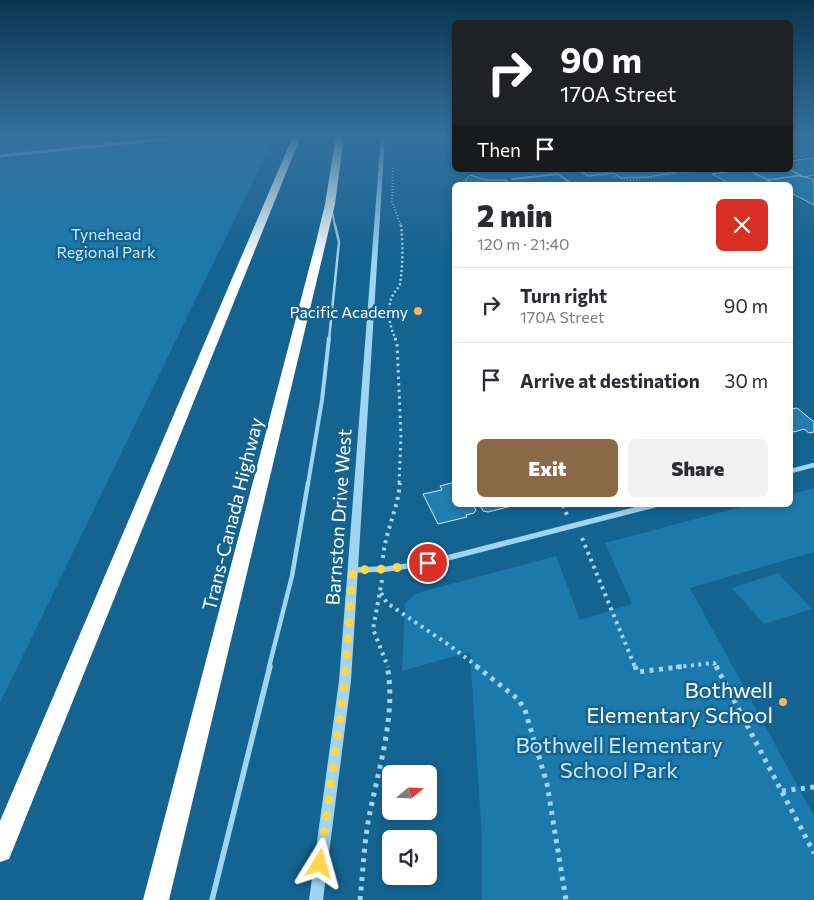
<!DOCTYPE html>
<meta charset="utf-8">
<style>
body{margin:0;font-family:Commissioner,sans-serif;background:#f2f2f3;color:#2b2b33;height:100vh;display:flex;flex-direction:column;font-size:19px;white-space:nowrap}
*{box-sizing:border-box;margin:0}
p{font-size:16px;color:#7c7c81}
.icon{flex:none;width:28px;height:28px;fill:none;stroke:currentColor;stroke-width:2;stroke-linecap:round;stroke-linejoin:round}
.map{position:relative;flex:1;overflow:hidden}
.sheet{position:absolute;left:452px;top:182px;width:341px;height:325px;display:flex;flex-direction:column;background:#fff;border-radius:8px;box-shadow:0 2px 8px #0003}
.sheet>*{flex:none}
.hud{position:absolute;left:452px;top:20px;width:341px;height:152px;border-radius:8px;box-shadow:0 2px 8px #0003;background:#202124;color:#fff;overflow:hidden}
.needle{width:32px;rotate:71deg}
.buttons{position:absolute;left:382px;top:765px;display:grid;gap:10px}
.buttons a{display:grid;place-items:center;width:55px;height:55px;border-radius:8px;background:#fff;box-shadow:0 2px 8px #0003;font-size:25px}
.pin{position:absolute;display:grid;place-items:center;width:42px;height:42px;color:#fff;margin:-21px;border:2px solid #fff;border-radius:50%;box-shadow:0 1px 5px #0007}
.me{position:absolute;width:55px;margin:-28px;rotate:8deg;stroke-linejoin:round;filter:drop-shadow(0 0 4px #0008)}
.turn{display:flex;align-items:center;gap:18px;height:105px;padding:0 25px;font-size:22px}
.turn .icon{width:65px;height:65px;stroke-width:2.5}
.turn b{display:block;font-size:35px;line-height:42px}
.then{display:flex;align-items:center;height:48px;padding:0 25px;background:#0003;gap:10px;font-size:19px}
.round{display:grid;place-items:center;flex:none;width:52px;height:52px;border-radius:8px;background:#f2f2f3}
.overview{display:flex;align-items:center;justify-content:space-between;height:85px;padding:0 25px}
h1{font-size:30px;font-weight:800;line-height:38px}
.cta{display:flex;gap:10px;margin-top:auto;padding:10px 25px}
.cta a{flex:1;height:58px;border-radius:8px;background:#8a6848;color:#fff;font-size:20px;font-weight:800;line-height:58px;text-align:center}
.cta a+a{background:#f2f2f3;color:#2b2b33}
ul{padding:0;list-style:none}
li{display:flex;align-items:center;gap:15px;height:75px;padding:0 25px;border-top:1px solid #e1e1e2}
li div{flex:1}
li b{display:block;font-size:19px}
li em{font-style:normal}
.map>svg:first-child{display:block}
</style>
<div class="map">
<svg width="814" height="900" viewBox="0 0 814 900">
<rect width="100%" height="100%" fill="#146391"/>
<path fill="#1c79ab" d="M0 136H275L0 703Z
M791 136H814V152L791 155Z
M814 488V552L690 588 814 816V900H482V839L470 652 402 671 405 604 414 594 556 556 580 620 632 604 605 543 748 505H791V494Z
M778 573 812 609 764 624 732 588Z"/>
<path fill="#227db0" stroke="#c8eafc" d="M814 158V175L804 177 790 170 791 161Z
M579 170H682L683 171 647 177 621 178 613 173 588 176Z
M741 170H748L776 185H732L712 174Z
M748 170H790L801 175 769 180Z
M470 175 487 180H506L508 185H459L462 184 461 183 467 182 465 180Z
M797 176 806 177 814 180 812 182 814 183V205L791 193V185H776L767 180Z
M797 408 814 422V432L809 433 804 429 794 432 791 429V409Z
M455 482V505H473L476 510 474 513 466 515 467 517 438 524 423 494 442 490 440 486Z
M480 505H512V506L488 512 483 511Z"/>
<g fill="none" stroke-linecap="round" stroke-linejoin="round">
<path stroke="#a0d5f1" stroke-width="2" stroke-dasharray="1 2" stroke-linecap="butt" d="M0 140 29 136
M791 157 814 154
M393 168 392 201 401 226
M575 170 587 176 607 175 631 180 703 170"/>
<path stroke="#a0d5f1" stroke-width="2.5" stroke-dasharray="2 2.5" stroke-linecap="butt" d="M396 340C390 328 386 310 392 297 394 292 398 289 400 284 403 265 403 243 401 225"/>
<path stroke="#a0d5f1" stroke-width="3" stroke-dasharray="2.5 4" stroke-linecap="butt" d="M395 338 397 343 401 436 399 484"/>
<path stroke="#a0d5f1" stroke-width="4" stroke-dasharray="3 4.5" stroke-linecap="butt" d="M563 505 567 515
M582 538 635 667
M383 558C385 532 398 509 400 483
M382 580 373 629 388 667
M381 593 387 603 449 645 478 667
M676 667 714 663 716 667"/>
<path stroke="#a0d5f1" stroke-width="5" stroke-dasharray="4 5.5" stroke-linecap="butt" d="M476 666 518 699 525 710 547 784 566 900
M635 666 637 672 687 666
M716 666 814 853
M782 791 814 787
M360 900C363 872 364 844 369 817 378 771 397 712 387 666"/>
<path stroke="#a0d5f1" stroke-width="2" d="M512 179 558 174 573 185
M332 211 335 226"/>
<path stroke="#a0d5f1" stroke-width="2.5" d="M329 340 339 242 335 225"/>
<path stroke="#a0d5f1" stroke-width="4" d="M308 484 322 400 329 338"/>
<path stroke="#a0d5f1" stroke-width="4.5" d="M269 667 292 576 308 483"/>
<path stroke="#a0d5f1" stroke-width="5.5" d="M212 900 270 666"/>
<path stroke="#a0d5f1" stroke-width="3" d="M0 156 193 136"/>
<path stroke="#a0d5f1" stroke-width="4.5" d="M791 471 814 465"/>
<path stroke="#a0d5f1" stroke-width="5.5" d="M353 570 387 569 428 563 654 505"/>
<path fill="#a0d5f1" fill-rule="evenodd" d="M381 136H385L351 681 323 900H309L339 681Z"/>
<path fill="#fff" fill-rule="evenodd" d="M293 136H301L9 859 0 862V821Z
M336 136H344L335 204 169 900H143L316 242 325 204Z"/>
</g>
<linearGradient id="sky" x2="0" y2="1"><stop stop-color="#0b3650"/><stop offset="0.52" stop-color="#34719d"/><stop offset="1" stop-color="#34719d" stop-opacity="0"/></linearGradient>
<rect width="814" height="262" fill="url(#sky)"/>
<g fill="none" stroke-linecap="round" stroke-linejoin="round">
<path stroke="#ffd54a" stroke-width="9" stroke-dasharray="0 16.2" d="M320 864 345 681 353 570 387 569 428 563"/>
</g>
<g fill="#ffb261" stroke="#146391" stroke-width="2">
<circle cx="418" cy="311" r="5"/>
<circle cx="783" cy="702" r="5"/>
</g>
<g text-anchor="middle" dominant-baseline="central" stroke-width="5" stroke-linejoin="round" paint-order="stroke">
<g font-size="16" fill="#c8eafc" stroke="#146391">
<text x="106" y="233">Tynehead<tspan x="106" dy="18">Regional Park</tspan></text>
</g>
<g font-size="16" fill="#fff" stroke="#146391" text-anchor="end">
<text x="408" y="311">Pacific Academy</text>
</g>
<g font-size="19" fill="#fff" stroke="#146391">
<text transform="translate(232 514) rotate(-76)">Trans-Canada Highway</text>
<text transform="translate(338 517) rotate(-86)">Barnston Drive West</text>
</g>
<g font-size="22" fill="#fff" stroke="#146391" text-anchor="end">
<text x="773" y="689">Bothwell<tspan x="773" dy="25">Elementary School</tspan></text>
</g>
<g font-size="22" fill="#c8eafc" stroke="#146391">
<text x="619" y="744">Bothwell Elementary<tspan x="619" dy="25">School Park</tspan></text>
</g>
</g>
</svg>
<div class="buttons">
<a><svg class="needle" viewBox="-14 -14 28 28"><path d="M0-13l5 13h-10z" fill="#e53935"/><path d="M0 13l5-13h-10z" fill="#7c7c81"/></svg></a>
<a><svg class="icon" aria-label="sound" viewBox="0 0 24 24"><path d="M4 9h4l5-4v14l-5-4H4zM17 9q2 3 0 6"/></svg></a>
</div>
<div class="pin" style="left:428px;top:563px;background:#d93025"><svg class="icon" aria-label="arrive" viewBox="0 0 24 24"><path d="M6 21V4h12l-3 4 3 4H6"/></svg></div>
<svg class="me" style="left:320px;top:864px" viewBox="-20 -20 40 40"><path d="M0-17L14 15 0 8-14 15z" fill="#ffd54a" stroke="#fff" stroke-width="4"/></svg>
<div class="hud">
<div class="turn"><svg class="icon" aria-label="right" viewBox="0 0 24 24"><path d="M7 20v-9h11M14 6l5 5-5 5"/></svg><div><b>90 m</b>170A Street</div></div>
<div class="then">Then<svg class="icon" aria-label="arrive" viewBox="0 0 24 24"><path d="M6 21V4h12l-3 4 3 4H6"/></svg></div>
</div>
<section class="sheet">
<div class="overview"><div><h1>2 min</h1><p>120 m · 21:40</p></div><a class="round" style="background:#d93025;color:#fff"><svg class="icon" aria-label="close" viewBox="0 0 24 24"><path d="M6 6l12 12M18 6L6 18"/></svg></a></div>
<ul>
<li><svg class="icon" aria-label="right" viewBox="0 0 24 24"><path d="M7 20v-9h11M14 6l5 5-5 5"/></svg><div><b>Turn right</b><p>170A Street</p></div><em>90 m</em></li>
<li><svg class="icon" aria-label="arrive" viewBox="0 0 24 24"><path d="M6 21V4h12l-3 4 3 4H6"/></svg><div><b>Arrive at destination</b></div><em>30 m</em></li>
</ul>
<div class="cta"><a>Exit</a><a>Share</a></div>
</section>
</div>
